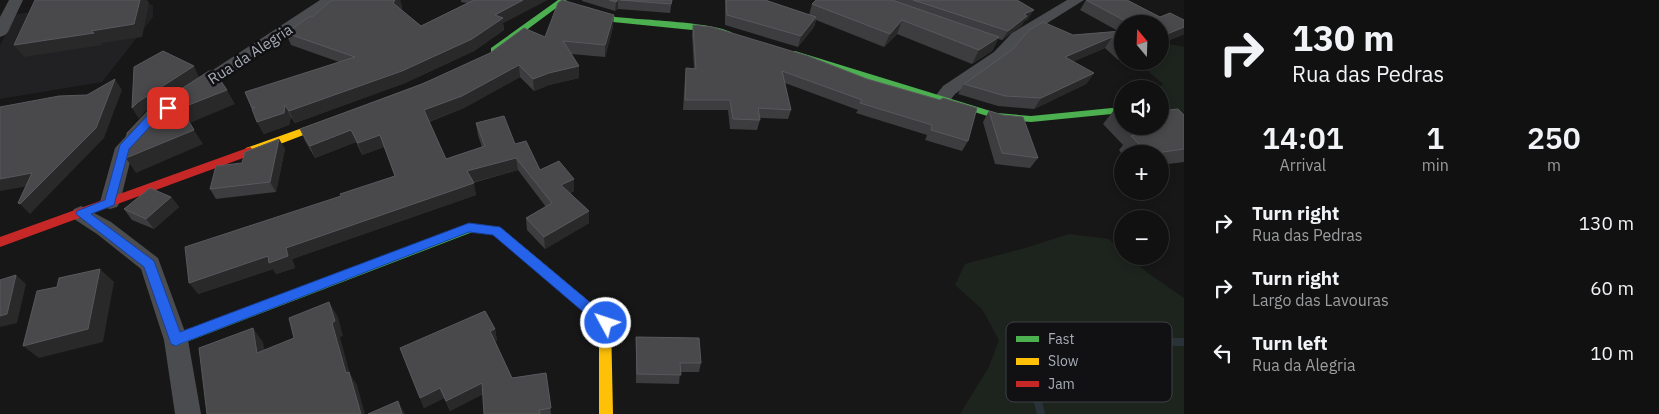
<!DOCTYPE html>
<meta charset="utf-8">
<style>
body{margin:0;font-family:"IBM Plex Sans",sans-serif;background:#1a1a1a;color:#f1f3f6;height:100vh;display:flex;flex-direction:column;font-size:19px;white-space:nowrap}
*{box-sizing:border-box;margin:0}
p{font-size:16px;color:#9c9d9f}
.icon{flex:none;width:28px;height:28px;fill:none;stroke:currentColor;stroke-width:2;stroke-linecap:round;stroke-linejoin:round}
.map{position:relative;flex:1;overflow:hidden}
.details{display:flex;flex-direction:column;background:#111;width:475px}
.details>*{flex:none}
.hud{background:#111;color:#f1f3f6;overflow:hidden}
.needle{width:32px;rotate:341deg}
.buttons{position:absolute;left:1114px;top:15px;display:grid;gap:10px}
.buttons a{display:grid;place-items:center;width:55px;height:55px;border-radius:50%;background:#111;box-shadow:0 2px 8px #0003,0 0 0 1px #303131;font-size:25px}
.pin{position:absolute;display:grid;place-items:center;width:42px;height:42px;color:#fff;margin:-21px;border-radius:10px;box-shadow:0 2px 8px #0006}
.me{position:absolute;width:55px;margin:-28px;rotate:310deg;stroke-linejoin:round;filter:drop-shadow(0 0 4px #0008)}
.turn{display:flex;align-items:center;gap:18px;height:105px;padding:0 25px;font-size:22px}
.turn .icon{width:65px;height:65px;stroke-width:2.5}
.turn b{display:block;font-size:35px;line-height:42px}
.eta{display:flex;justify-content:space-evenly;align-items:center;height:85px;text-align:center}
.eta b{font-size:30px;font-weight:600;line-height:35px}
ul{padding:0;list-style:none}
li{display:flex;align-items:center;gap:15px;height:65px;padding:0 25px}
li div{flex:1}
li b{display:block;font-size:19px}
li em{font-style:normal}
main{display:flex;flex:1;min-height:0}
.map>svg:first-child{display:block}
</style>
<main>
<div class="map">
<svg width="1184" height="414" viewBox="0 0 1184 414">
<rect width="100%" height="100%" fill="#171717"/>
<path fill="#212123" d="M130 0 153 5V17L102 82 0 99V45L17 14Z"/>
<path fill="#1d241e" d="M1160 42 1184 47V135L1160 112V89H1157L1163 84 1136 61H1160Z
M1069 234 1109 239 1122 251V256H1128L1148 273 1184 298V414H960L989 367 999 340 982 309 955 285 965 264 1025 248Z"/>
<g fill="none" stroke-linecap="round" stroke-linejoin="round">
<path stroke="#2a3239" stroke-width="8" d="M1041 414 1023 341 1184 342"/>
<path fill="#4b4c50" fill-rule="evenodd" d="M9 0H23L8 32 5 35 0 37V17Z
M320 0H335L327 9 202 93 196 94 190 93 188 89 190 85Z
M1067 0H1084L1022 39 1006 58 955 94 948 103 942 105 936 103 933 99 943 86 994 52 1012 33Z
M146 119 152 121 155 125 133 150 120 202 117 207 110 209 103 207 100 202 115 148 140 121Z
M81 206 111 222 158 258 188 340 201 414H175L164 340 141 269 97 234 74 219 71 214 74 209Z"/>
<path fill="#4caf50" fill-rule="evenodd" d="M558 0H567L497 52H491V48Z
M575 6C588 4 603 15 616 17 640 20 719 22 734 34L730 37 712 32 613 22 575 10Z
M795 51 997 113 1031 116 1122 107V113L1031 122 997 119 792 56V52Z
M469 224 482 226 484 229 482 232 470 233 176 346 171 344 169 340 171 336Z"/>
<path fill="#ffc107" fill-rule="evenodd" d="M336 116 341 119 340 121 254 154 250 155 245 151 246 148Z
M478 225 500 227 610 319 611 323 613 414H599V325L493 234 474 232 472 229 474 226Z"/>
<path fill="#c62828" fill-rule="evenodd" d="M250 147 255 151 254 154 0 247V237Z"/>
</g>
<path fill="#3d3d3f" d="M332 0H400L402 8 401 10 421 26 467 3 461 2V0H547L503 23 504 30 474 51 405 83 295 123 291 117 289 125 264 134 257 122 245 92 339 62 291 45 286 33 312 17Z
M582 0H672L670 13 618 9 615 11 582 1Z
M725 0H765L809 15 812 4 816 0H1017L1028 19 1024 21 1022 25 1002 40 998 39 992 51 972 64 897 34 884 47 816 20 814 27 798 47 725 25Z
M1086 0H1127L1160 17 1170 13 1184 20V34L1160 44V24H1122V58L1118 60 1105 48 1072 62 1094 73 1086 84 1034 109 998 106 958 94 964 84 1013 49 1029 30 1043 22 1073 35 1118 31 1080 10Z
M693 25 808 56 968 141 962 151 925 140 927 135 856 113 858 110 785 83 791 110 788 119 760 118V120L757 130 730 129 728 110H683L685 78 686 68 694 69 692 35Z
M613 27 605 57 571 54 579 78 549 85 534 91 520 77 464 108 429 122 446 159 482 147 478 135 476 123 515 144 540 170 574 179V191L570 193 589 211V223L545 249 527 230 526 218 546 207 518 170 473 183 476 195 292 259 295 268 276 274 273 269 198 294 341 196 395 176 384 147 362 155 356 142 315 158 305 141 300 129 545 37Z
M1122 109V126H1160L1184 115V162L1160 165V154H1122L1119 150 1123 145 1103 124 1114 110Z
M989 111 1038 158 1030 168 995 164 983 122Z
M279 139 285 149 276 192 216 199 210 189 242 163Z
M171 197 179 207 154 229 132 220 124 209Z
M495 329 497 341H495L512 378 546 373 551 414H484L483 394 450 411 444 398 424 408 420 398Z
M636 337 701 363 699 372H680L679 384 636 383Z"/>
<path fill="#29292a" d="M140 0H147L149 3 142 37 101 43 102 45 24 57 14 45 91 31Z
M395 0H400L402 8 396 15 393 3Z
M523 0H547L503 23 504 30 474 51 405 83 295 123 289 111 495 15Z
M618 0V9L615 11 616 2Z
M1034 10 1028 19 1024 21 1022 25 1002 40 1008 31 1024 14Z
M614 15 613 27 605 57V45Z
M816 17 814 27 798 47 801 36Z
M902 20 897 34 884 47 890 34Z
M1184 27V34L1183 35 1160 44V37Z
M999 37 992 51 972 64 979 50Z
M1112 37 1105 48 1058 68 1065 57Z
M1122 54V58L1118 60Z
M519 65 520 77 464 108 427 122 424 110Z
M194 66 199 77 145 112 139 119 132 108 138 102Z
M579 66V78L549 85 534 91 533 79 549 73Z
M1094 73 1086 84 1034 109 1041 98Z
M115 79 122 90 104 138 30 214 20 204 40 184 0 191V179L32 173Z
M227 90 235 104 190 123 181 108Z
M285 105 291 117 289 125 264 134 257 122Z
M194 130 203 144 136 173 126 158Z
M351 130 356 142 315 158 310 146Z
M380 135 384 147 362 155 358 143Z
M279 139 285 149 276 192 270 182Z
M516 158 518 170 470 183 467 171Z
M574 179V191L562 197 561 185Z
M474 183 476 195 292 259 295 268 276 274 273 269 198 294 189 283 286 248Z
M171 197 179 207 154 229 146 219Z
M589 211V223L545 249 544 237Z
M100 269 114 282 103 342 39 358 23 346Z
M16 275 26 284 17 323 0 327V316Z
M329 302 338 317 343 336 340 337 350 374 357 385 365 414H361L346 373 332 323Z
M253 328 263 342 268 367 257 353Z
M495 329 497 341 493 342 490 331Z
M482 383 485 393 450 411 446 401Z
M440 388 444 398 424 408 420 398Z
M398 401 405 414H402Z"/>
<path fill="#49494c" stroke="#58595d" d="M35 0H140L134 24 91 31 94 33 14 45Z
M332 0H395L393 3 421 26 474 0H523L495 15 503 18 472 39 402 71 289 111 285 105 284 113 257 122 252 109 255 107 252 108 245 92 355 57 286 33 310 16 312 17Z
M562 0 614 15 605 45 563 41 579 66 549 73 533 79 519 65 462 96 424 110 446 159 485 146 476 123 504 116 515 144 526 141 540 170 559 161 574 179 561 185 589 211 544 237 526 218 552 203 516 158 467 171 474 183 286 248 288 256 269 263 268 256 189 283 185 247 341 196 340 194 395 176 380 135 358 143 351 130 310 146 300 129 420 85 490 53 524 28 545 37 558 3Z
M609 0H618L616 2Z
M620 0H672L671 4Z
M726 0H765L816 17 801 36 727 15Z
M816 0H892L999 37 979 50 902 20 890 34 812 4Z
M913 0H1017L1034 10 1024 14 1027 16 1008 31Z
M1086 0H1127L1160 17 1170 13 1184 20V27L1160 37V24H1131Z
M1043 22 1073 35 1122 31V47L1112 37 1065 57 1094 73 1041 98 1005 96 964 84 1013 49 1029 30Z
M693 25 712 27 808 56 867 79 940 100 943 98 977 108 968 141 931 130 932 125 860 103 862 100 782 71 791 110 758 108 760 120 733 119 730 100H685L686 68 696 69Z
M163 51 194 66 138 102 132 108 134 67Z
M209 71H214L227 90 181 108 194 130 126 158 127 133 150 109Z
M115 79 96 128 20 204 18 203 32 173 0 179V107L59 96 87 95Z
M1122 109V118L1114 110Z
M1178 109 1184 115V149L1149 154 1131 136 1140 134 1131 126H1160V111Z
M989 111 1003 115 1023 117 1038 158 1002 153Z
M279 139 270 182 210 189 216 166 242 163 245 152Z
M150 188 171 197 146 219 124 209Z
M100 269 88 329 23 346 37 291 57 287 59 278Z
M16 275 7 314 0 316V280Z
M329 302 335 321 332 323 346 373 349 372 361 414H207L199 348 253 328 257 353 294 338 289 318Z
M485 311 495 329 490 331 512 378 546 373 551 408 539 410 540 414H484L482 383 446 401 440 388 420 398 400 348Z
M636 337 699 338 701 363H680L681 375 637 374Z
M398 401 402 414H368Z"/>
<path fill="#2563eb" stroke="#184099" d="M168 104 172 108 171 110 156 120 129 149 114 205 91 214 154 261 180 332 469 223 500 227 610 319 612 323 610 327 606 329 601 327 493 235 469 232 180 344 176 346 171 344 144 267 76 214 77 211 105 200 120 145 148 115Z"/>
<g text-anchor="middle" dominant-baseline="central" stroke-width="5" stroke-linejoin="round" paint-order="stroke">
<g font-size="15" fill="#a8adb8" stroke="#111113">
<text transform="translate(250 54) rotate(-33)">Rua da Alegria</text>
</g>
</g>
<rect x="1006" y="322" width="166" height="80" rx="8" fill="#111113" stroke="#3e4045" stroke-width="1"/>
<rect x="1016" y="336" width="23" height="6" fill="#4caf50"/>
<rect x="1016" y="358" width="23" height="7" fill="#ffc107"/>
<rect x="1016" y="381" width="23" height="6" fill="#c62828"/>
<g font-size="14" fill="#a8adb8">
<text x="1048" y="344">Fast</text>
<text x="1048" y="366">Slow</text>
<text x="1048" y="389">Jam</text>
</g>
</svg>
<div class="buttons">
<a><svg class="needle" viewBox="-14 -14 28 28"><path d="M0-13l5 13h-10z" fill="#e53935"/><path d="M0 13l5-13h-10z" fill="#9c9d9f"/></svg></a>
<a><svg class="icon" aria-label="sound" viewBox="0 0 24 24"><path d="M4 9h4l5-4v14l-5-4H4zM17 9q2 3 0 6"/></svg></a>
<a>+</a>
<a>−</a>
</div>
<div class="pin" style="left:168px;top:108px;background:#d93025"><svg class="icon" aria-label="arrive" viewBox="0 0 24 24"><path d="M6 21V4h12l-3 4 3 4H6"/></svg></div>
<svg class="me" style="left:606px;top:323px" viewBox="-20 -20 40 40"><circle r="17" fill="#2563eb" stroke="#fff" stroke-width="3"/><path d="M0-11L8 9 0 5-8 9z" fill="#fff"/></svg>
</div>
<section class="details">
<div class="hud">
<div class="turn"><svg class="icon" aria-label="right" viewBox="0 0 24 24"><path d="M7 20v-9h11M14 6l5 5-5 5"/></svg><div><b>130 m</b>Rua das Pedras</div></div>
</div>
<div class="eta">
<div><b>14:01</b><p>Arrival</p></div>
<div><b>1</b><p>min</p></div>
<div><b>250</b><p>m</p></div>
</div>
<ul>
<li><svg class="icon" aria-label="right" viewBox="0 0 24 24"><path d="M7 20v-9h11M14 6l5 5-5 5"/></svg><div><b>Turn right</b><p>Rua das Pedras</p></div><em>130 m</em></li>
<li><svg class="icon" aria-label="right" viewBox="0 0 24 24"><path d="M7 20v-9h11M14 6l5 5-5 5"/></svg><div><b>Turn right</b><p>Largo das Lavouras</p></div><em>60 m</em></li>
<li><svg class="icon" aria-label="left" viewBox="0 0 24 24"><path d="M17 20v-9H6M10 6l-5 5 5 5"/></svg><div><b>Turn left</b><p>Rua da Alegria</p></div><em>10 m</em></li>
</ul>
</section>
</main>
